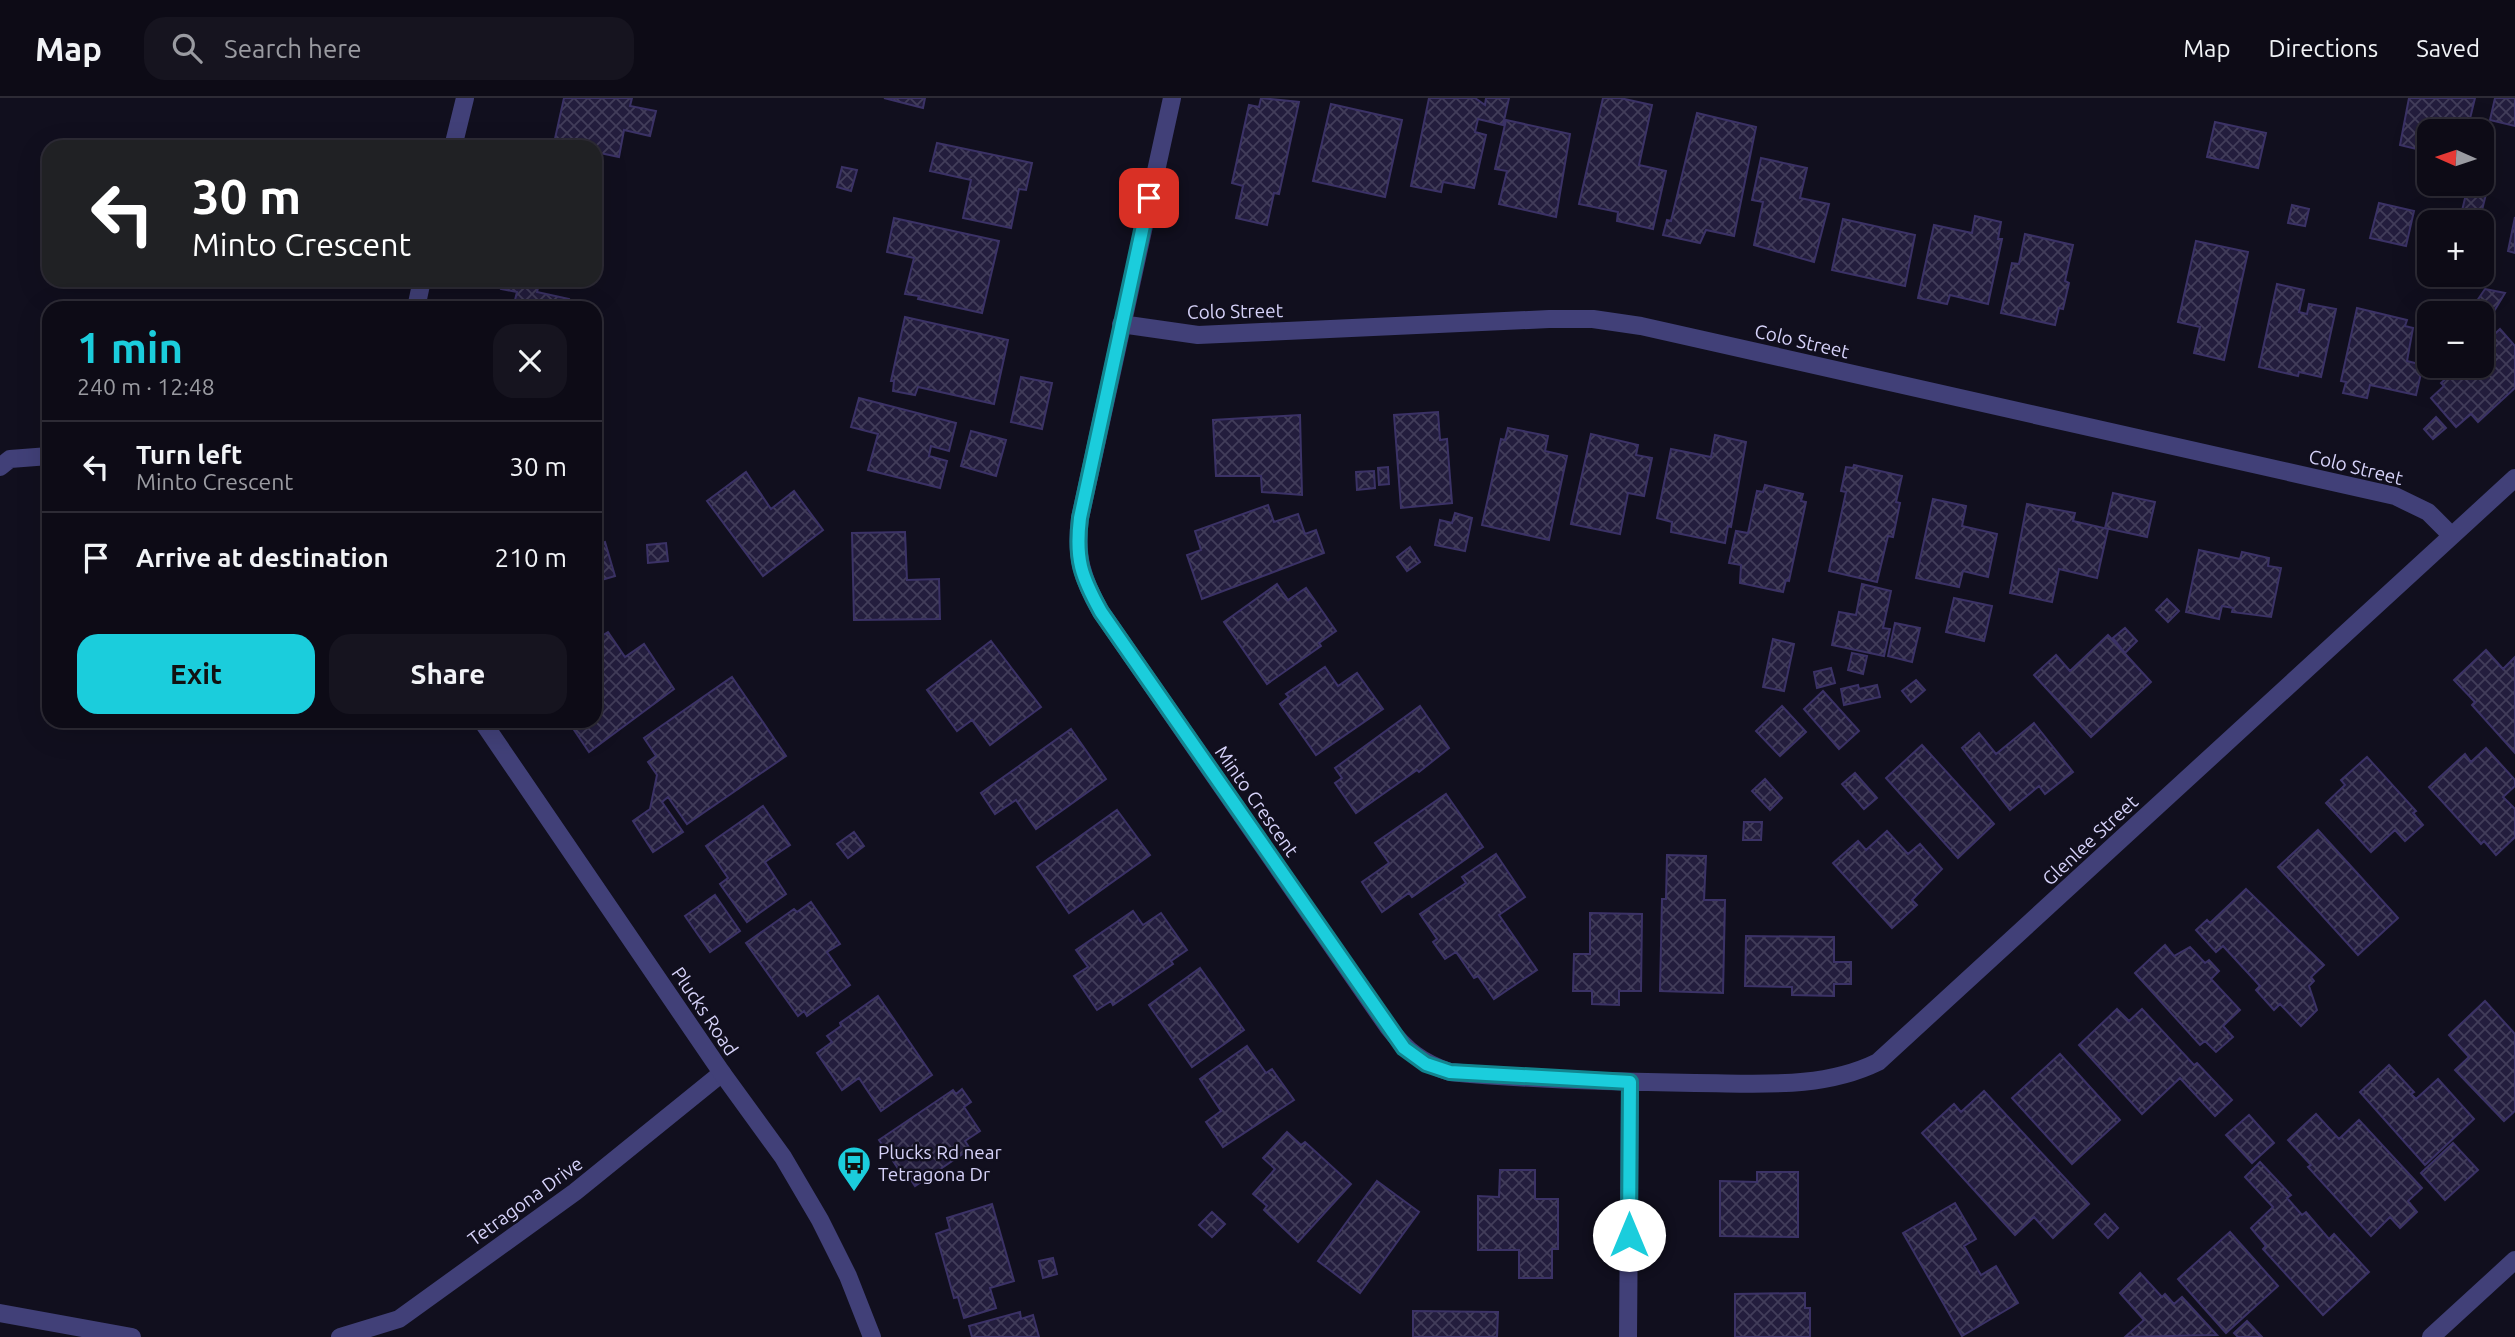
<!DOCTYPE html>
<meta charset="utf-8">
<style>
body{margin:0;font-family:Ubuntu,sans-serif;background:#16141f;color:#f1f3f6;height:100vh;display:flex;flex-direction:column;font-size:26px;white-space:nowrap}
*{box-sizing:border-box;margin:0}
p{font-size:23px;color:#9a9ba1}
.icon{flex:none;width:38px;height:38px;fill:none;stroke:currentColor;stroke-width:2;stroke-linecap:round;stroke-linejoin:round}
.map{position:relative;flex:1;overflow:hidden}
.drawer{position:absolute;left:42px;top:203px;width:560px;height:427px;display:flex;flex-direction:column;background:#0d0b16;border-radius:21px;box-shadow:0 7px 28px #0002,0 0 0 2px #2d2b35}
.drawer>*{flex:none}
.top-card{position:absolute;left:42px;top:42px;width:560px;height:147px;border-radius:21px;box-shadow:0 7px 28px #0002,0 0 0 2px #2d2b35;background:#202124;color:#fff;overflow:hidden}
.needle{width:46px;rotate:273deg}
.controls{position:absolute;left:2417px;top:21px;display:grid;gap:14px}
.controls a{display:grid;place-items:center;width:77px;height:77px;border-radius:14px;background:#0d0b16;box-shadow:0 7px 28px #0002,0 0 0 2px #2d2b35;font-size:35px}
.pin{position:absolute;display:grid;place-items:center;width:60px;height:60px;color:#fff;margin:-30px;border-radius:14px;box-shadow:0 4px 10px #0006}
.me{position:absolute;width:77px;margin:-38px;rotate:0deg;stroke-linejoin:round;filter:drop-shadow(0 0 5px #0008)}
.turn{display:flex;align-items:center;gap:24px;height:147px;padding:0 35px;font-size:32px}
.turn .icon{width:91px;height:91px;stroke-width:2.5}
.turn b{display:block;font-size:49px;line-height:60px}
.round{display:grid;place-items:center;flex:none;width:74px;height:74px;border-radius:21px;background:#16141f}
.overview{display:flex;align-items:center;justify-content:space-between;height:119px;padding:0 35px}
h1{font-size:42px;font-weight:700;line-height:52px;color:#1bcddc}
.cta{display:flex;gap:14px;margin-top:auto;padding:14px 35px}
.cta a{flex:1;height:80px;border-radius:21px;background:#1bcddc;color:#111;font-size:28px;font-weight:700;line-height:80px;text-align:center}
.cta a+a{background:#16141f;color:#f1f3f6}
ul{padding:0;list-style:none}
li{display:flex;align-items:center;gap:21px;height:91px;padding:0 35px;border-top:2px solid #2d2b35}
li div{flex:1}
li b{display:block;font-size:26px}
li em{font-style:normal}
header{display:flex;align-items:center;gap:42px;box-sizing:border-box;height:98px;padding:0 35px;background:#0d0b16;border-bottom:2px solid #2d2b35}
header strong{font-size:33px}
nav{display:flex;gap:38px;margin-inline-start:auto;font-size:24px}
.search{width:490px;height:63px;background:#16141f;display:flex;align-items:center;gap:18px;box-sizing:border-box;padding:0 24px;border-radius:21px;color:#9a9ba1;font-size:26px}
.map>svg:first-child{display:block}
</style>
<header>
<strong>Map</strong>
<div class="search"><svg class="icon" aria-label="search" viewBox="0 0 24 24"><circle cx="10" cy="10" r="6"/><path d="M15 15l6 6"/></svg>Search here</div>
<nav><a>Map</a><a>Directions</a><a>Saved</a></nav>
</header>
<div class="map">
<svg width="2515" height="1239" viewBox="0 0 2515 1239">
<defs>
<pattern id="building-cross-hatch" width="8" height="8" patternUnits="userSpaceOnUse" patternTransform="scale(1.75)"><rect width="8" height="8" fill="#231d3d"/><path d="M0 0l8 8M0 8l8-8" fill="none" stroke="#423d5a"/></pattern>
</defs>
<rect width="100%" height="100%" fill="#110f1e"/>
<path fill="url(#building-cross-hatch)" stroke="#3b3266" stroke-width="2" d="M564 0H632L630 8 656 13 650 38 624 32 619 59 595 54V49L554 45Z
M884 0H925L923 10Z
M1261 0 1299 4 1279 96 1274 95 1267 127 1236 120 1243 88 1232 85 1249 7 1259 9Z
M1429 0H1475L1485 7 1486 0H1509L1503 27 1478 21 1475 34 1486 37 1474 90 1443 84 1441 94 1411 88Z
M1603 0H1620L1652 7 1639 67 1666 73 1653 131 1617 123 1618 114 1579 106Z
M2409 0H2475L2467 33H2429V58V54L2400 47Z
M2495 0H2515V28L2490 22Z
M1331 6 1402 22 1385 99 1313 83Z
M1697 15 1756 29 1734 138 1706 132 1700 145 1663 137 1667 122 1671 123Z
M1506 22 1570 36 1556 119 1499 106 1507 73 1495 71Z
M2215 24 2266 35 2258 70 2207 59Z
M937 45 1032 65 1026 92 1019 91 1011 130 963 120 971 82 930 73Z
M1761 60 1807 70 1800 100 1829 106 1814 164 1754 147 1763 104 1752 102Z
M842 69 857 72 851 93 837 89Z
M2449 86H2464L2461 97 2447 94Z
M2468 88 2487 92 2479 124 2460 121Z
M2379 105 2414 113 2406 148 2370 140Z
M2292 107 2309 111 2305 128 2288 125Z
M1975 118 2001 124 1998 141H2002L1988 206 1950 197 1947 206 1918 200 1934 127 1972 135Z
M2515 119V155L2508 153Z
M894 120 999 143 982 215 918 201 919 198 905 196 914 160 887 154Z
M1843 121 1915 137 1905 188 1832 172Z
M2025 136 2073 147 2065 183 2069 185 2063 211 2059 210 2055 227 2001 215 2012 165 2019 166Z
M2196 143 2248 154 2224 262 2194 255 2200 229 2178 224Z
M503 182H540L537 194 569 201 567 210H513L517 194 501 191Z
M2277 186 2304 192 2299 214 2307 216 2309 206 2336 211 2321 279 2299 274 2298 278 2259 269Z
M2485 191 2505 195 2487 225 2482 221V215L2470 213Z
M2357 210 2407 222 2405 228 2413 230 2407 263 2423 267 2416 297 2370 287 2367 300 2343 295 2346 284 2341 283Z
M905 219 1008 242 994 306 918 289 915 297 893 293 894 283H891Z
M2500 231 2515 248V290L2478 324 2471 316 2456 329 2431 300 2444 288 2441 285 2460 268H2482V248Z
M1021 279 1052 285 1042 331 1011 324Z
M859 300 956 325 949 353 931 348 929 358 947 363 940 390 868 372 878 336 851 329Z
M1438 314 1440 342 1447 341 1452 405 1401 410 1394 317Z
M1300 317 1302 397 1262 394 1261 378H1216L1213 322Z
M2436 319 2446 330 2433 341 2424 331Z
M1508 330 1548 338 1545 353 1567 358 1549 442 1482 427 1501 341 1505 342Z
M971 333 1006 342 996 378 961 368Z
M1591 336 1638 347 1636 357 1652 360 1644 398 1628 395 1620 436 1571 426Z
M1715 337 1746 344 1731 429 1728 428 1725 445 1671 434 1672 424 1657 420 1671 351 1711 359Z
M1854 367 1902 378 1896 404 1900 405 1893 439 1888 438 1877 484 1829 473 1846 394 1841 393 1846 369 1853 370Z
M1388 369 1389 386 1379 387 1378 370Z
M1374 373 1375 390 1357 392 1356 374Z
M746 374 771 411 794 393 823 432 763 478 707 403Z
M1765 387 1803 396 1801 403 1806 404 1789 483 1786 482 1783 494 1740 485 1741 467 1729 465 1736 433 1748 435 1757 393 1763 394Z
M2113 395 2155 404 2147 439 2105 430Z
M1933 401 1966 408 1962 428 1997 436 1988 479 1963 473 1959 489 1916 480Z
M2027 406 2075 415 2073 423 2108 431 2097 480 2059 471 2052 504 2010 495Z
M1268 407 1274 424 1298 416 1305 436 1316 432 1324 455 1202 501 1187 457 1201 452 1195 433Z
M1455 415 1472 420 1465 453 1435 447 1440 422 1452 425Z
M905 434 907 482 939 481 940 521 854 522 852 435Z
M605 444 615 478 595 484V447Z
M666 445 668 463 648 465 647 447Z
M1410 449 1420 464 1407 473 1397 459Z
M2199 452 2240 461 2242 454 2269 460 2268 468 2281 470 2271 519 2232 514 2233 510 2222 508 2219 521 2186 514Z
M1277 486 1288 502 1306 490 1336 533 1319 545 1321 548 1267 586 1224 524Z
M1862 486 1891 493 1883 530 1890 531 1884 558 1832 547 1839 514 1856 517Z
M1954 500 1992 508 1984 543 1946 534Z
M2167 501 2179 513 2168 524 2156 512Z
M1895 525 1920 530 1912 564 1888 558Z
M2125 530 2137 543 2125 555 2113 540Z
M608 534 625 559 644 546 674 591 589 654 568 623H595V542Z
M2108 537 2151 584 2091 639 2034 577 2056 557 2070 573Z
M1773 541 1794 546 1784 593 1763 589Z
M991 543 1041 609 990 647 972 622 957 633 927 592Z
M2486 552 2503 571 2515 559V655L2472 607 2475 604 2454 582Z
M1852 555 1867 558 1863 576 1848 572Z
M1325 569 1338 588 1357 575 1383 611 1316 657 1280 606 1289 599 1286 596Z
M1831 570 1835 585 1817 590 1814 574Z
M732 579 786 658 687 726 668 699 662 704 683 734 653 754 633 723 650 711 657 677 648 664 656 658 644 640Z
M1916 582 1925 592 1911 604 1902 593Z
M1858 587 1859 591 1877 587 1880 599 1844 607 1841 591Z
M1823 593 1859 633 1839 651 1804 611Z
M1420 608 1449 650 1419 674 1417 672 1356 715 1335 685 1342 680 1335 670Z
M1782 608 1806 634 1780 658 1756 633Z
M2034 625 2073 674 2045 696 2039 688 2010 712 1962 650 1979 635 1996 656Z
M1071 631 1106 681 1036 731 1016 702 995 716 981 695Z
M1922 647 1994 726 1958 760 1886 680Z
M2486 650 2515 682V688L2503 699 2515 711V739L2496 757 2484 743 2481 746 2429 689 2465 656 2471 664Z
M2367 659 2416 713 2413 715 2423 727 2405 743 2395 732 2371 754 2326 705 2345 687 2341 682Z
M1855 675 1877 700 1864 711 1842 686Z
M1765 681 1782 700 1770 712 1752 693Z
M1446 696 1483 749 1412 799 1409 795 1382 814 1362 784 1389 765 1375 745Z
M763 708 790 747 765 764 786 796 747 824 720 786 728 780 706 748Z
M1117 712 1150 757 1069 815 1037 769Z
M1744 724H1762L1761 742H1743Z
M2318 732 2398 820 2358 857 2278 769Z
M1887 733 1908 756 1920 746 1942 771 1912 802 1917 807 1892 830 1833 765 1858 743 1866 752Z
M854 734 864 748 848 760 837 746Z
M1496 756 1525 799 1499 817 1537 872 1494 901 1478 878 1474 880 1456 854 1445 861 1433 844 1437 841 1420 816 1466 785 1462 779Z
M1667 757 1706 758 1704 802H1725L1723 895 1660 893 1662 801H1666Z
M2246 791 2324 867 2311 879 2314 883 2309 888 2317 912 2301 928 2280 906 2274 912 2256 892 2260 888 2223 848 2216 854 2196 832 2207 822 2210 825Z
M715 797 740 833 710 854 685 818Z
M811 804 840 846 827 854 850 887 807 918 804 913 798 918 746 845 794 811 797 814Z
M1133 813 1143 827 1161 815 1187 852 1171 863 1173 866 1113 907 1111 903 1097 912 1074 878 1088 869 1076 852Z
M1590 815 1642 816 1641 893H1619V907L1592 906V893H1573L1574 856H1590Z
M1746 838 1834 839V864H1851V886H1834V898L1792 897V889L1745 888Z
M2165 847 2174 858 2190 849 2205 865 2209 862 2219 873 2211 881 2240 912 2223 928 2233 939 2216 954 2205 943 2200 947 2135 875Z
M1200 870 1244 932 1192 969 1149 907Z
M878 898 932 977 881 1013 859 980 842 992 817 955 832 944 827 938 841 928 840 925Z
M2485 903 2515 936V1013L2504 1023 2455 972 2469 959 2449 937Z
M2117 911 2129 923 2142 911 2194 967 2197 965 2232 1002 2215 1018 2180 980 2142 1016 2079 947Z
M1247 948 1266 975 1272 971 1294 1002 1223 1049 1206 1024 1221 1013 1200 981Z
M2060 956 2120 1022 2072 1066 2012 1000Z
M2389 967 2414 994 2411 996 2416 1001 2438 981 2474 1021 2425 1067 2360 994Z
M962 991 971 1004 964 1009 980 1033 965 1043 970 1051 915 1088 909 1079 905 1081 879 1042 953 992 956 996Z
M1984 993 2089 1106 2053 1140 2034 1119 2015 1137 1922 1035 1954 1006 1961 1014Z
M2316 1016 2339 1041 2359 1022 2422 1090 2408 1103 2417 1114 2400 1130 2390 1119 2371 1138 2308 1069 2311 1067 2288 1042Z
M2249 1017 2274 1045 2252 1065 2226 1037Z
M1287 1034 1301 1047 1305 1044 1351 1086 1298 1144 1264 1112 1267 1108 1253 1096 1275 1071 1263 1060Z
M2453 1045 2478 1072 2445 1102 2421 1075Z
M2260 1064 2291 1097 2287 1100 2302 1117 2306 1114 2329 1141 2334 1136 2369 1174 2323 1217 2263 1151 2266 1148 2251 1130 2273 1109 2245 1079Z
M1500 1072H1535V1101H1558V1151H1552V1180H1519V1152H1478V1098L1499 1099Z
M1757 1074H1798V1139L1720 1138V1083L1757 1084Z
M1377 1083 1419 1114 1360 1195 1318 1163Z
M1955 1105 1976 1141 1964 1148 1981 1177 1996 1168 2018 1205 1962 1238 1903 1135Z
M992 1106 1014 1183 990 1190 996 1210 964 1220 958 1199 954 1200 936 1136 950 1131 947 1120Z
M1212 1114 1225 1126 1212 1139 1199 1127Z
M2105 1116 2118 1130 2108 1140 2095 1126Z
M2230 1134 2278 1188 2226 1235 2178 1181Z
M1053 1160 1057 1176 1043 1180 1039 1163Z
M2140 1175 2162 1199 2165 1196 2174 1206 2182 1199 2217 1237 2125 1239 2144 1222 2120 1195Z
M1805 1195V1210H1810V1239H1735V1196Z
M1413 1213 1498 1214 1497 1239H1413Z
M1020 1214 1021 1221 1033 1217 1039 1239H972L969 1228Z
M2247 1223 2262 1239H2238L2234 1235Z"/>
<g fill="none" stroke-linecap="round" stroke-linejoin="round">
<path stroke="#414078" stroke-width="18" d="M1172 0 1080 420C1075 458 1082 481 1101 514L1388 929C1406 952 1422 965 1450 974 1531 982 1614 984 1695 985 1757 985 1821 992 1878 964L2515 380
M1121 226 1198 237 1549 221H1593L1641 228 2395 398 2428 414 2452 438
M0 369 10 361 49 358
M0 1215 132 1239
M340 1239 399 1221 575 1094 722 975
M1628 1239 1630 984
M2431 1239 2515 1162"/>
<path stroke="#414078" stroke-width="18" d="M453 49 465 0
M416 210 422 182
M482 623 722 975 783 1059 820 1122 848 1178 872 1239"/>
</g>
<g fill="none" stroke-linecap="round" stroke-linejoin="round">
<g stroke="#12858f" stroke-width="18">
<path id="route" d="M1149 100 1080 420C1075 461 1081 478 1101 514L1404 950 1426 966 1450 974 1630 984 1629 1137"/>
</g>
<use href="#route" stroke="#1bcddc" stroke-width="12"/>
</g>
<defs>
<g id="bus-pin" transform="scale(1.75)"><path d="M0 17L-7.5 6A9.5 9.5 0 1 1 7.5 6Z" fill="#1bcddc" stroke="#110f1e"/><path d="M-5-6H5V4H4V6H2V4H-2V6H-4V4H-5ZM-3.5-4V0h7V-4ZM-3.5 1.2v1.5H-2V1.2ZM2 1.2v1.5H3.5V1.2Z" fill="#111"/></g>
</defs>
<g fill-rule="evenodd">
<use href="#bus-pin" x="854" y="1065"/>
</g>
<g text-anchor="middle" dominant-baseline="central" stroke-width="5" stroke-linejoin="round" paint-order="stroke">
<g font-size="19" fill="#d6d2f9" stroke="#110f1e">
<text transform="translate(1235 213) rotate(-1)">Colo Street</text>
<text transform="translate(1802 243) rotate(13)">Colo Street</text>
<text transform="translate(2356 369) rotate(14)">Colo Street</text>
<text transform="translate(1257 703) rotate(55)">Minto Crescent</text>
<text transform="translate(2090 742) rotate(-43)">Glenlee Street</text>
<text transform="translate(705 913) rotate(56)">Plucks Road</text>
<text transform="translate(525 1103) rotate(-36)">Tetragona Drive</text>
</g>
<g font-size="19" fill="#d6d2f9" stroke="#110f1e" text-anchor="start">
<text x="878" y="1054">Plucks Rd near<tspan x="878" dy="22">Tetragona Dr</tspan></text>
</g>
</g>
</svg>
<div class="controls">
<a><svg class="needle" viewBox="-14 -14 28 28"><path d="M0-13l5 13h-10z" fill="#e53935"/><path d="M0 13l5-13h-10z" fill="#9a9ba1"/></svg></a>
<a>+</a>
<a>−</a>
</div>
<div class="pin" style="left:1149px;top:100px;background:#d93025"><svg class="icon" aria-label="arrive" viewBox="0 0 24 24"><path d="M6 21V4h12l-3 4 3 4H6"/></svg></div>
<svg class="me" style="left:1629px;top:1137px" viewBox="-20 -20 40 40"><circle r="19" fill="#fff"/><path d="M0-13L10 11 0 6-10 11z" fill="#1bcddc"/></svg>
<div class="top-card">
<div class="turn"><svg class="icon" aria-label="left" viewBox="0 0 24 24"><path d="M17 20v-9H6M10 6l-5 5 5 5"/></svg><div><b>30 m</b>Minto Crescent</div></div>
</div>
<section class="drawer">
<div class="overview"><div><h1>1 min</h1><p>240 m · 12:48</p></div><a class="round"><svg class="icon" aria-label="close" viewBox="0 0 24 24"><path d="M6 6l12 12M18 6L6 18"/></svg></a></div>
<ul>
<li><svg class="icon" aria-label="left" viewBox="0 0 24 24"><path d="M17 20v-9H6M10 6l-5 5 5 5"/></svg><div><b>Turn left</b><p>Minto Crescent</p></div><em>30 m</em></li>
<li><svg class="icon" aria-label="arrive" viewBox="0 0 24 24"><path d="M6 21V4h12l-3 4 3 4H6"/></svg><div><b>Arrive at destination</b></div><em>210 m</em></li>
</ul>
<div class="cta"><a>Exit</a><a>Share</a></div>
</section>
</div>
